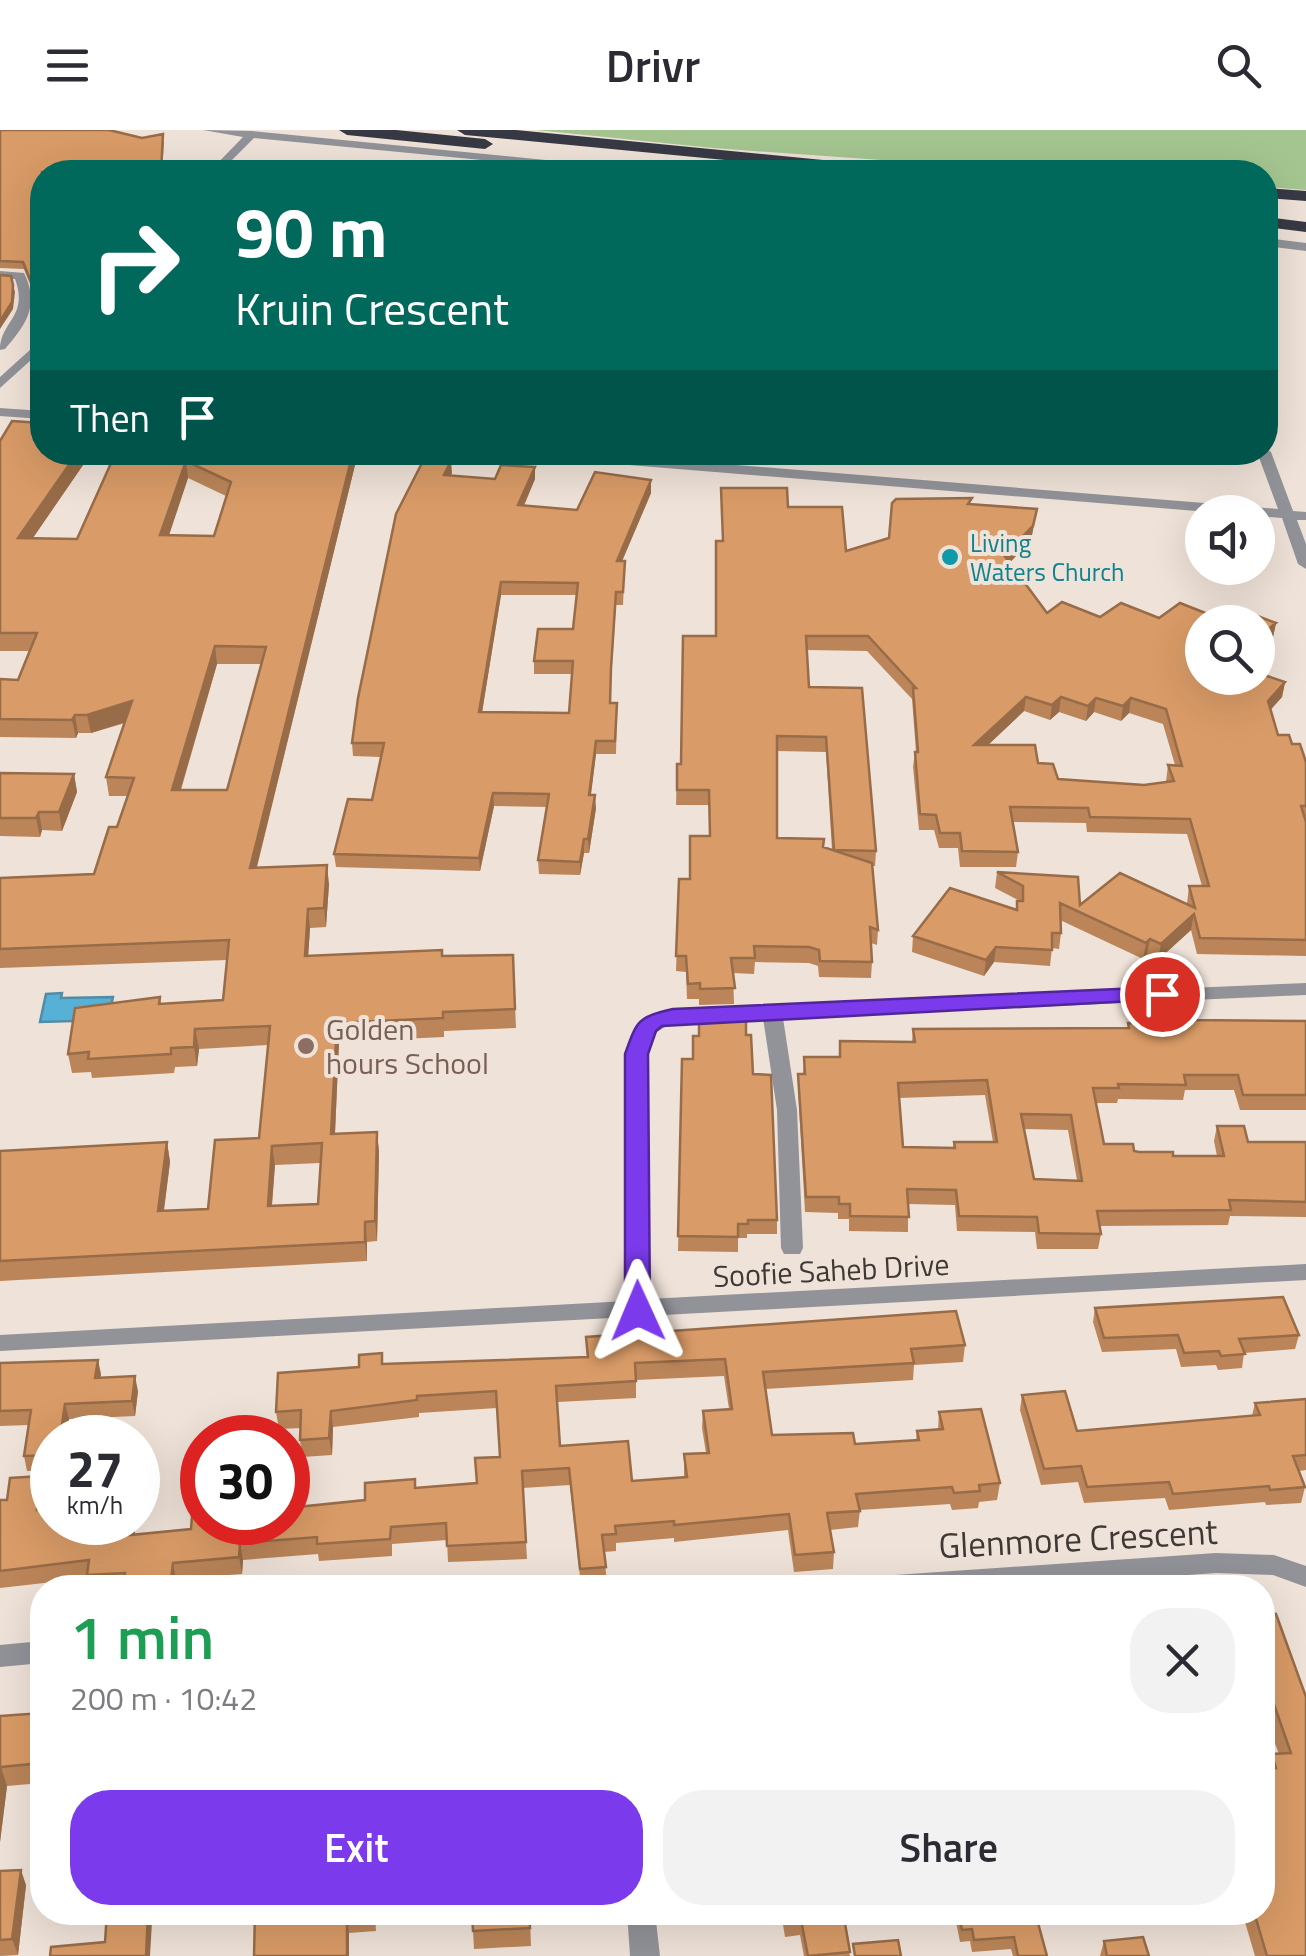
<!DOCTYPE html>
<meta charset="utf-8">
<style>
body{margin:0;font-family:"Titillium Web",sans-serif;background:#f2f2f3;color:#2b2b33;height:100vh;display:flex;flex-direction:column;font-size:38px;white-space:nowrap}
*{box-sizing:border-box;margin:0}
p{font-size:32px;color:#7c7c81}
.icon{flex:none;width:55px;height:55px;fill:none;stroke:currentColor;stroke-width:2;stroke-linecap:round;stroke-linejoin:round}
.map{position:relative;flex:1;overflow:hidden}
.sheet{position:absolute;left:30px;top:1445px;width:1245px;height:350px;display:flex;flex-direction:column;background:#fff;border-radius:40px;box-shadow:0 10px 40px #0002}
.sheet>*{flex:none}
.hud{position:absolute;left:30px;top:30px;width:1248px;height:305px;border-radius:40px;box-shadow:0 10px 40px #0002;background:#00695c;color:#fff;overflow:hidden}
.buttons{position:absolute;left:1185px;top:365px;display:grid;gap:20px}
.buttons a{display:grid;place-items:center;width:90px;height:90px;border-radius:50%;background:#fff;box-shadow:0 10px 40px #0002;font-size:50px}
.speed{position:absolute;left:30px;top:1285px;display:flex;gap:20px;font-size:50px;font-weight:700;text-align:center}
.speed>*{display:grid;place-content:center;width:130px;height:130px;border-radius:50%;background:#fff;box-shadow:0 10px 40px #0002;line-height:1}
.speed small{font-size:25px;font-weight:400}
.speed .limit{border:15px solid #d22;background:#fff;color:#111}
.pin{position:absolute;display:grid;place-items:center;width:85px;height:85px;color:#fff;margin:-42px;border:5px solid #fff;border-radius:50%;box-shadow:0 2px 10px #0007}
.me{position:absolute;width:110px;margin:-55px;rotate:359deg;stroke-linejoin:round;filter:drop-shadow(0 0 8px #0008)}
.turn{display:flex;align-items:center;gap:35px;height:210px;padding:0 40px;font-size:45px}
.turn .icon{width:130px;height:130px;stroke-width:2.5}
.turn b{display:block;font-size:70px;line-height:85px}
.then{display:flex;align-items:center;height:95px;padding:0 40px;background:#0003;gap:20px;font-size:38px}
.round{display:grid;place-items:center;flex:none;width:105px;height:105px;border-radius:40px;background:#f2f2f3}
.overview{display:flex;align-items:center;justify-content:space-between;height:170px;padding:0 40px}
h1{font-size:60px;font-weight:600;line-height:75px;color:#1e9e55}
.cta{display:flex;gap:20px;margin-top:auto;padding:20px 40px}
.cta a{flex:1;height:115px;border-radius:40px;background:#7c3aed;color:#fff;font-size:40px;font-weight:600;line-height:115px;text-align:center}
.cta a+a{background:#f2f2f3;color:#2b2b33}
header{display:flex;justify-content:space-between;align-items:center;height:130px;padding:0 40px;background:#fff;font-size:45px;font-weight:600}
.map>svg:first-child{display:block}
</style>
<header><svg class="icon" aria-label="menu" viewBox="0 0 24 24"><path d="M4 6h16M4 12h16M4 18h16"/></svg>Drivr<svg class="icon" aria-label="search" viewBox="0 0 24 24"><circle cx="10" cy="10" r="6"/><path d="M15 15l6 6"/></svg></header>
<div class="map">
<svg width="1306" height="1826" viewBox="0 0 1306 1826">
<rect width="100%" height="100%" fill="#efe2d8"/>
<path fill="#a4c590" d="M536 0H1306V60L1265 57V42H1049L713 18Z"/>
<path fill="#57b0d5" stroke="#508ca5" stroke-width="2.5" d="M62 863 61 868 113 867 108 890 40 892 46 864Z"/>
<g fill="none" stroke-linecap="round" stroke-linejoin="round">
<path fill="#919399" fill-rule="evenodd" d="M203 0 252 1 636 39 642 42H606L254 8 220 42H209L243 7Z
M1265 108 1306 113V121L1265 116Z
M0 141 24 143C40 175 26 195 5 219L0 220C0 191 29 187 15 149H0Z
M42 209V220L0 258V247Z
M0 278 42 281V289L0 286Z
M1265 318 1271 322 1293 381 1306 382V390H1297L1306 414V439L1298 434 1282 388 1258 386V382H1209L518 326 511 322H577L1278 379 1257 322H1265Z
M1306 853V865L783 888 797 980 803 1118 800 1124H784L781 1118 777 980 763 888 673 892 652 905 647 923 649 1169 1306 1134V1150L646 1186 638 1189 630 1187 0 1221V1205L627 1171V923C632 895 647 886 673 880Z
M1216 1423 1274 1425 1306 1436V1457L1273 1445 1216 1443 1008 1458H839L842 1451 851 1448Z
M42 1511V1533L0 1537V1515Z
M627 1782H655L660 1826H630Z"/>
<path fill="#373a45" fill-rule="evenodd" d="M339 0H396L485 9 493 14 485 19 347 5Z
M457 0H516L874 35 964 37 973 42H851L465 5Z
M1265 58 1306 61V71L1265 68Z
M1265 87 1306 92V102L1265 97Z"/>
</g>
<path fill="#bb8559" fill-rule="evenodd" d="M0 0 164 11 162 42H42V165L34 164 24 139 0 138Z
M0 311 92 322 33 408 77 409 116 322H354L355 335 257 737 329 754 326 797 310 798 308 826 513 825 516 898 444 901V907L339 912 335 1004 377 1002 379 1022 377 1111 367 1112V1131L0 1151V1021L167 1012 170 1032 164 1081 208 1079 259 1008 268 915 199 919 197 936 175 937 174 943 92 948 91 942 72 943 68 924 160 867 161 874 223 870 227 830 0 838V748L94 744 117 697 128 666H109L106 647 125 593 91 603H78L76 608 0 607V549L18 550 29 521H0ZM188 348 226 366 214 406 169 405ZM217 534H262L227 660H181ZM320 1033 318 1074 272 1076 275 1035Z
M452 343 450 346 495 349H535L524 376 577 380 651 363 622 431H625L623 475H616L611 551V573H617L616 624H596L591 665 596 678 589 723H584L580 745 539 744 538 730 547 677 494 676 480 741 336 737 334 724 372 670 381 627 353 626 352 613 396 384ZM501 465H576L573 499 534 531V544H572L569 583 482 582Z
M971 375 1037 379 1031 410 1010 432 1047 483 1100 487 1218 488 1276 493 1273 507 1258 519V492L1202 548 1285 552 1282 567 1270 580 1278 605 1292 614 1306 632V826L1197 824 1191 800 1158 830 1147 825 1143 829 1060 790 1061 803 1059 819 1052 818 1050 836 994 832 984 846 912 822 913 806 1016 780 1017 771H1020L995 758 997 742 1080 775 1187 774 1189 756H1202L1187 704 1087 702 1086 693 1013 692 1018 722 1016 737H960L958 718H939L934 700H919L913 637 915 622H916L912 569 867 521 807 520 809 557 876 721 875 736H872L878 800 877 815 871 813 872 832 871 848 819 847 818 836 809 833 755 832 754 844 733 843 734 874 699 875V869H687L686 842 676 841 679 749H690L709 706V675H676L677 634H681L716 506 722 411 788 377 846 421 889 408ZM1024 581 1050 590 1059 582 1086 591 1094 582 1121 591 1129 583 1163 594 1175 635H1168L1166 652 1144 655 1058 649 1038 633 988 615ZM777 621 826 622 832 720 777 708Z
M0 643 74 644 77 662 62 701 42 700 40 707 0 706Z
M1162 878 1191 890 1306 891V980H1240L1234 960H1185L1183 970 1118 969 1117 973H1096L1104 1014 1139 1022 1173 1026H1217L1214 1011 1217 996 1248 1012H1306V1087L1230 1086 1228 1095 1100 1096 1101 1104 1098 1119H1037L1035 1102 957 1101 955 1075 908 1074V1102L849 1101V1089H838V1083L805 1082 798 959V944H803L804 927H839L840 911 912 912 913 899 1128 898V893L1159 894ZM985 965 993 1012H954L953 1018 903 1017 899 968ZM1024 999 1068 1000 1077 1050 1034 1049Z
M738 888 746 905 777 1090V1104H747V1108H738V1122L678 1121 682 929H692L699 906Z
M1095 1178 1299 1205 1295 1219 1244 1223 1242 1238 1218 1240 1216 1235 1181 1237 1176 1219 1102 1222 1093 1192Z
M586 1207 965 1215 963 1232 914 1235 913 1250 765 1259 772 1305 855 1314 916 1310 917 1301 938 1300 939 1282 1000 1353 997 1370 979 1372 978 1378 952 1380 950 1374 860 1380 858 1397 830 1400 834 1422 833 1439 794 1442 788 1400 674 1412V1408L616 1413V1421L604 1422 607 1454 581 1456 570 1355 523 1358 527 1429 448 1432 447 1410 392 1414V1426L319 1431 318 1424 243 1430 242 1444 176 1449 175 1458H90L88 1448 0 1458V1370L45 1362 43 1379 52 1392H133L135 1404 191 1399 202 1385 365 1370 416 1358 477 1353 500 1327 497 1278 419 1283V1287L333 1297 332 1325 302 1327 300 1310 301 1298 279 1299 276 1282 382 1223 383 1234 587 1227ZM724 1246 729 1279 703 1281 702 1298 706 1323 684 1324V1347L632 1351 560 1316 557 1272 636 1268V1250Z
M0 1233 101 1244 100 1248 138 1261 135 1286 69 1289 66 1308H52V1340L27 1341 24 1326 29 1295 0 1296Z
M1022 1265 1077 1301 1252 1286 1255 1273 1306 1269V1340L1299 1341 1305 1357 1301 1373 1266 1375 1265 1372 1169 1380 1165 1368 1084 1373 1078 1352 1041 1355 1020 1280Z
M1262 1482 1306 1567V1826H1255L1242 1782H1262V1639H1268L1272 1624H1279L1262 1580Z
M42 1583V1653L7 1656 0 1712V1586Z
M0 1741 26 1755 18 1825 0 1826Z
M255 1782H375L376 1801 349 1803Z
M472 1782H546L547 1788 530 1789 531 1816 474 1819Z
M781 1782H843L850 1826H804L800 1805 785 1807Z
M954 1782H1035L1047 1826H1013L1011 1819 972 1822 970 1811 960 1812Z
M1128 1782H1205L1130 1790Z
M1104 1811 1149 1826H1100Z"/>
<path fill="#986c48" d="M13 155 15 162 13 179 0 199V191Z
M78 322H92L21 425 18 408Z
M353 322H354L355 335 252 756 250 738Z
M186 331 188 348 163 423 160 405Z
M451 331 452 343 445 357 444 345Z
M535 337V349L518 388V375Z
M651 350V363L617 443V431Z
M1037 379 1031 410 1003 440 1004 425Z
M501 452V465L480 595 479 582Z
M1276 493 1273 507 1258 519V507Z
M215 516 217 534 175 678 172 660Z
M1285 552 1282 567 1265 586 1268 571Z
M1026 567 1024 581 972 630 974 615Z
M1061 567 1059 582 1050 590 1052 575Z
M1096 568 1094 582 1086 591 1088 576Z
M1131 568 1129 583 1121 591 1123 576Z
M132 571 135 589 91 603 87 585Z
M75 585 78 603 76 608 72 590Z
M596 611V624L589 678V665Z
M74 644 77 662 62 701 59 682Z
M493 663 494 676 480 741 479 728Z
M595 665 596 678 589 723 588 709Z
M39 682 42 700 40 707 36 688Z
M584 709V723L580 745V732Z
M327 735 329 754 326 797 324 778Z
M308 779 310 798 307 845 305 826Z
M1194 784 1191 800 1158 830 1161 814Z
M1150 809 1147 825 1143 829 1146 813Z
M996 817 994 832 984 846 986 830Z
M337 893 339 912 334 1024 331 1004Z
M195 899 199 919 197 936 194 917Z
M377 1002 379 1022 377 1111 375 1091Z
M167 1012 170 1032 161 1101 158 1081Z
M272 1016 275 1035 270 1096 268 1076Z
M365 1092 367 1112V1131L365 1112Z
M98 1230 101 1244 98 1263 95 1248Z
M135 1246 138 1261 135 1286 132 1271Z
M65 1274 69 1289 66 1308H60Z
M331 1281 333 1297 332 1325 329 1308Z
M41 1346 45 1362 41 1397 37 1380Z
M131 1392H133L135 1404 130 1405Z
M240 1413 243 1430 242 1444 239 1427Z
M173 1433 176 1449 175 1458H170Z
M1 1637 7 1656 0 1712V1644Z
M21 1740 26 1755 18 1825 12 1809Z
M148 1782 152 1792 150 1826H146Z
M347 1789 349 1803V1826H347Z"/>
<path fill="#d99b67" stroke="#986c48" stroke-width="2.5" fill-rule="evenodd" d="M0 0H109L142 8 163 4 161 42H42V158L33 157 23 132 0 131Z
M0 145 11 146 13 155 12 172 0 191Z
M12 291 42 293V322H78L18 408 77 409 116 322H353L250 738 327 735 324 778 308 779 305 826 442 820V826L513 825 515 879 443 882V888L337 893 331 1004 377 1002 375 1091 365 1092V1112L0 1131V1021L167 1012 158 1081 208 1079 215 1010 259 1008 270 896 195 899 194 917 171 918V924L88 929 89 922 68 924 75 878 160 867 159 874 223 870 229 810 0 819V748L94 744 109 697H117L134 648 106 647 132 571 87 585H75L72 590 0 589V549L18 550 37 503H0V311ZM186 331 231 352 214 406 160 405ZM215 516 266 517 227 660H172ZM322 1013 318 1074 268 1076 272 1016Z
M424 329 451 331 444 345 495 349 501 335 535 337 518 375 577 380 595 342 651 350 617 431H625L623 462H616L611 538 610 573H617L615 611H596L589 665H595L588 709H584L580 732 538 730 549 664 493 663 479 728 334 724 348 669 372 670 384 613H352L358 568 396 384ZM501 452 578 453 573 499H538L534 531H573L569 583 479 582Z
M721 358H787L788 377H842L846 421 889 408 892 373 896 369 972 368 968 374 1037 379 1033 396 1004 425 1047 483 1062 472 1100 487 1121 473 1159 488 1180 473 1218 488 1234 477 1276 493 1258 507V492H1202V548H1258V543L1285 552 1268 571 1278 605H1289L1292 614H1300L1306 632V676H1301L1306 692V810L1200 808 1194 784 1161 814 1150 809 1146 813 1060 773 1061 803H1052V820L996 817 986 830 913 806 950 758 1017 780V771H1023V756L997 742 1078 747 1080 775 1120 743 1195 778 1189 756H1209L1190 689 1090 687 1088 678 1010 677 1018 722 962 721 960 703H940L936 685 920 684 915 622H918L913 558H916L868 506H806L809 557 862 558 876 721 834 720 826 607 777 606V708L824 709 823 717 872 733 878 800 870 797 872 832 820 831 819 820 809 817 754 816 755 828H731L735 858 700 859V853L688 854 686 826H676L679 749H690V706H710L709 660H677V634H681L683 506H716V411H723ZM1026 567 1052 575 1061 567 1088 576 1096 568 1123 576 1131 568 1166 579 1182 636 1168 635 1174 651 1144 655 1058 649 1053 634 1038 633 1035 615H974Z
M0 643 74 644 59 682H39L36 688H0Z
M1162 878 1188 879 1191 890 1306 891V965H1243L1238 945H1184L1186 955 1118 954 1119 958H1093L1104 1014H1133L1134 1021 1139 1022H1173V1026H1224L1217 996H1244L1248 1012H1306V1072L1229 1070 1231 1080 1097 1081 1101 1104 1039 1103 1037 1087 959 1086 956 1060 907 1059 909 1087 850 1086V1074H839V1067H806L798 944H805L804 927H840V911L915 912 913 899 1129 898 1128 893 1165 894ZM987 950 997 1012H954L955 1018 903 1017 898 953ZM1021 984 1071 985 1082 1051 1034 1049Z
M737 879 738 888H746V905H751L753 944 771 945 777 1090H748V1094H738V1107L678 1106 682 929H693V906H699V881Z
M1283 1167 1299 1205 1239 1209 1245 1224 1221 1226 1219 1221 1184 1223 1178 1205 1104 1208 1095 1178Z
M956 1181 965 1215 911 1219 914 1233 763 1242 772 1305 853 1303 855 1314 919 1310 917 1301 943 1299 939 1282 981 1279 1000 1353 979 1355 980 1361 954 1363 952 1357 856 1364 860 1381 827 1383 834 1422 795 1425 789 1384 674 1395V1391L615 1396 616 1404 602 1405 606 1437 580 1439 569 1338 522 1341 526 1412 447 1416 446 1393 391 1397 390 1409 317 1414V1407L240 1413 239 1427 173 1433 170 1458H124L125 1443 87 1445 89 1430 0 1441V1370H7L10 1348 41 1346 37 1380 52 1379V1392H131L130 1405 191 1399 192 1386 202 1385V1392H288V1378L365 1370V1353L415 1349V1358L477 1353 475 1328 500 1327 496 1261 417 1266V1270L331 1281 329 1308 300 1310 301 1280 276 1282 278 1243 359 1237V1225L382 1223V1234L588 1227 586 1207ZM725 1229 732 1279 703 1281 709 1323 684 1324 687 1347 632 1351 628 1311 560 1316 556 1256 636 1251 635 1233Z
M98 1230 95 1248 135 1246 132 1271 65 1274 60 1308H52V1325L24 1326 31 1280 0 1281V1233Z
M1065 1261 1077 1301 1260 1285 1255 1273 1306 1269V1325L1293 1326 1305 1357 1270 1360 1269 1356 1173 1364 1169 1352 1087 1357 1081 1336 1044 1339 1022 1265Z
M1262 1482 1276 1484 1306 1567V1826H1267L1254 1782H1262V1652H1264L1262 1639 1276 1638 1272 1624 1291 1623 1269 1560H1262Z
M42 1583V1633L1 1637 0 1644V1586Z
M21 1740 12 1809 0 1810V1741Z
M107 1782H148L146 1826H50L51 1817 105 1812Z
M255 1782H374V1786L347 1789V1826H254Z
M472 1782H529L530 1798 473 1801Z
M784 1782H843L850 1822 808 1826 801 1790 786 1792Z
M958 1782H1035L1047 1826H1018L1014 1807 974 1810 972 1799 962 1800Z
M1143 1807 1149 1826H1107L1104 1811Z
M898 1810 901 1826H855L853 1814Z"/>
<path fill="#7c3aed" stroke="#51269a" stroke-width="2.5" d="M1162 857 1170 859 1173 864 1170 869 662 896 656 901 648 924 650 1181 647 1188H628L625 1181V924C637 890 638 887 673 879Z"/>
<circle fill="#0f9aa8" stroke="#efe2d8" stroke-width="4" cx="950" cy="427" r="10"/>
<circle fill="#8d6e63" stroke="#efe2d8" stroke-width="4" cx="306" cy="916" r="10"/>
<g text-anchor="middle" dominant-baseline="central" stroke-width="8" stroke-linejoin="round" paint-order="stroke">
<g font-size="25" fill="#0d838f" stroke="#efe2d8" text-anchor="start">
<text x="970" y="413">Living<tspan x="970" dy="29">Waters Church</tspan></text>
</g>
<g font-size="30" fill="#785e54" stroke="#efe2d8" text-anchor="start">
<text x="326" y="899">Golden<tspan x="326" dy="34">hours School</tspan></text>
</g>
<g font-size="30" fill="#3e3935" stroke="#efe2d8">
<text transform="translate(831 1140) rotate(-3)">Soofie Saheb Drive</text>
</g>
<g font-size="35" fill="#3e3935" stroke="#efe2d8">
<text transform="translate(1078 1408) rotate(-3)">Glenmore Crescent</text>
</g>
</g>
</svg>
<div class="buttons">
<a><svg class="icon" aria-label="sound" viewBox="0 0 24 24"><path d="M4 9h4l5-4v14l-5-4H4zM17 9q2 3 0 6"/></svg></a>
<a><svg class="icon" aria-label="search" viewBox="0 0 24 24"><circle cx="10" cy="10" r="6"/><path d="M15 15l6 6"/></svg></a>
</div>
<div class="speed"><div>27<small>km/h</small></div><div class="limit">30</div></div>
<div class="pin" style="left:1162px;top:864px;background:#d93025"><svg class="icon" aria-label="arrive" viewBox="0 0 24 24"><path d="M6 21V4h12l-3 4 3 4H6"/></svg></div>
<svg class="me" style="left:638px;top:1181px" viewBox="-20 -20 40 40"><path d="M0-17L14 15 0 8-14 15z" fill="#7c3aed" stroke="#fff" stroke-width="4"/></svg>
<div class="hud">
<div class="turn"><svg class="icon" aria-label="right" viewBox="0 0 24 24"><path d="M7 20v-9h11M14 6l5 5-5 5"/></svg><div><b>90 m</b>Kruin Crescent</div></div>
<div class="then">Then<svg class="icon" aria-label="arrive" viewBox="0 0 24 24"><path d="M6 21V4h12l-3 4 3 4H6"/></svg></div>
</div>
<section class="sheet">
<div class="overview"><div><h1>1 min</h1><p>200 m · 10:42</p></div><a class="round"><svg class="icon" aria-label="close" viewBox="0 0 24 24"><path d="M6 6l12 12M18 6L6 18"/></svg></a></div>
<div class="cta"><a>Exit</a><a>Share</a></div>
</section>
</div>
